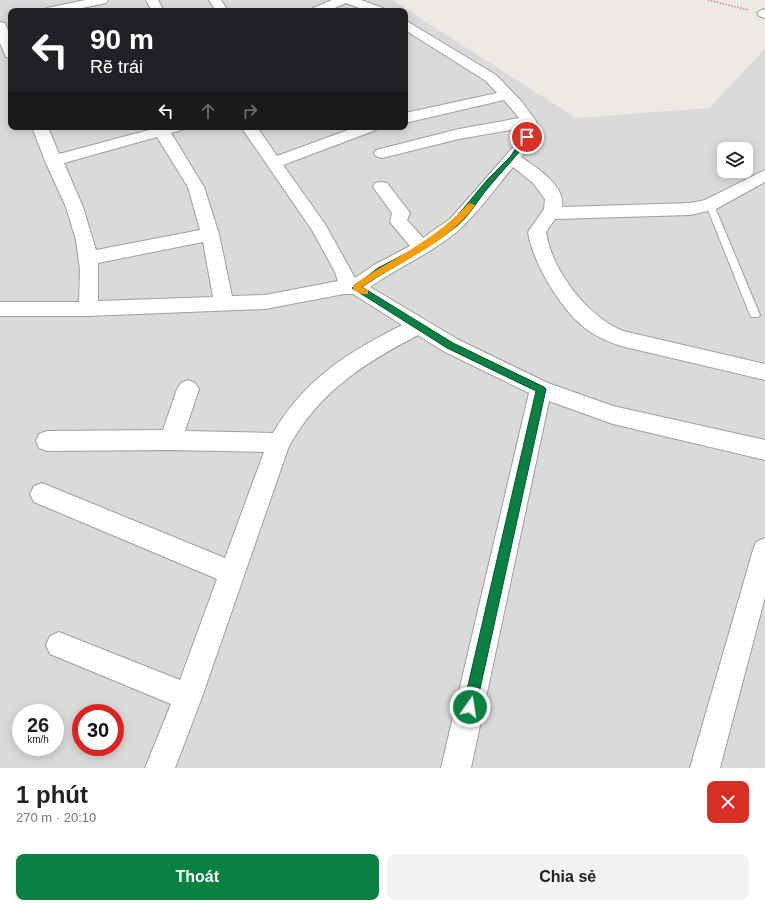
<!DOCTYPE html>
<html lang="vi">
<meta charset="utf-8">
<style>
body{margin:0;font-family:Arial,sans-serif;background:#f2f2f2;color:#202124;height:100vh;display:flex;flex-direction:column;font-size:15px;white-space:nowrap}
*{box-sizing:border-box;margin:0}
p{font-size:13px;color:#757577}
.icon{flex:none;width:22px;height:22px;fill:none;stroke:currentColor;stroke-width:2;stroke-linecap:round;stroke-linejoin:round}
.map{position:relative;height:768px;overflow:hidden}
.side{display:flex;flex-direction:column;background:#fff;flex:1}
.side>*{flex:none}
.banner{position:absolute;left:8px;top:8px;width:400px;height:122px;border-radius:8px;box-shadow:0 2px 10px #0003;background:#202124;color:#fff;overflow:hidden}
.buttons{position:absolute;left:717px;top:142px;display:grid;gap:8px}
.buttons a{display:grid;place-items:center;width:36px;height:36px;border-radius:8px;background:#fff;box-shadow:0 2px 10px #0003;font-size:20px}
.speed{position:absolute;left:12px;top:704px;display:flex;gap:8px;font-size:20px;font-weight:700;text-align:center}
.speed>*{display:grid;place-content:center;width:52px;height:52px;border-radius:50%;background:#fff;box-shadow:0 2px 10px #0003;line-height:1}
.speed small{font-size:10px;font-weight:400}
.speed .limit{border:6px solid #d22;background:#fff;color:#111}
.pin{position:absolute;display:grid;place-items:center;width:34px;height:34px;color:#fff;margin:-17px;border:2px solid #fff;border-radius:50%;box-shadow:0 1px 4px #0007}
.me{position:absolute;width:44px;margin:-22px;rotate:13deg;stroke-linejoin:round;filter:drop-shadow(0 0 3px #0008)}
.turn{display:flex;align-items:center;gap:14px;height:84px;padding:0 16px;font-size:18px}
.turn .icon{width:52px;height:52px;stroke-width:2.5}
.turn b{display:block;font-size:28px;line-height:34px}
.lanes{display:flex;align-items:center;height:38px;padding:0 16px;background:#0003;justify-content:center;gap:20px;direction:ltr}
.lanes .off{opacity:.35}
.round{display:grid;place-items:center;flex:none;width:42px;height:42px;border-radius:8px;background:#f2f2f2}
.head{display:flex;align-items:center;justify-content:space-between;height:68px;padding:0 16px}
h1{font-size:24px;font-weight:800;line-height:30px}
.action{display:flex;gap:8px;margin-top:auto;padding:8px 16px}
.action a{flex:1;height:46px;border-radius:8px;background:#0b8043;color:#fff;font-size:16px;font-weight:800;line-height:46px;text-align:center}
.action a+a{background:#f2f2f2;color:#202124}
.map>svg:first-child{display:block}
</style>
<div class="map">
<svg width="765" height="768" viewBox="0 0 765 768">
<rect width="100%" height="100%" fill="#edeae4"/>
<path fill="#dbdada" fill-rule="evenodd" d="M0 0H392L576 118 709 108 765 49V768H0ZM11 11H405V127H11ZM724 149H746V171H724ZM21 713H55V747H21ZM81 713H115V747H81Z"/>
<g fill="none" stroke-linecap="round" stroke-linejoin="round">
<g stroke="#9e9e9e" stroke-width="2">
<path id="service" d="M710 202 714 205 760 315 758 317H752L750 315 706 205Z"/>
</g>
<g stroke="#9e9e9e" stroke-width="2">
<path id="minor" d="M85 0H108L106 3 68 11H45L47 8Z
M146 0H158L164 11H152Z
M209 0H221L228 11H216Z
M332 0H361L383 8 385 11H367L346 3 328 11H311L313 8Z
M763 9 765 10V18L759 16 757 13Z
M405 20 496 75 522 102 536 121 538 128 531 145 521 157C536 167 566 186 562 207L690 203 705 200 765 170V182L716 209 690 215 555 219 546 232C552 271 587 316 623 331L765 364V380L621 346C604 340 588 333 576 320 556 300 532 260 528 232L544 209 545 199 533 183 513 167C497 186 481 209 462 227 435 252 400 266 370 287L457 339 548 383 613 406 765 440V460L613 424 549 401 471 768H441L529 393 443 351 418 335C363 364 320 391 289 446L202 697 175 768H145L171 704 50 654 46 645 50 636 59 632 180 680 217 579 34 502 30 494 34 486 42 483 225 558 264 452 171 450 47 451 39 448 36 441 39 434 47 431 163 430 177 389 181 383 188 380 195 383 199 389 185 431 273 433C305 379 347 353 402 325L353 294H344L265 309 88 316H0V302H79L80 270 76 240 66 207 45 161 32 127H48L59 154 160 127H185L182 130 171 133 204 187 219 234 232 296 265 295 338 281 335 272 312 230 241 127H257L277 156 356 127H379L376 130 283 165 325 224 355 278 374 265 410 246 390 222 392 213 373 187 375 183 381 182 387 183 410 213 407 220 423 238 450 219 516 144 522 128 459 139 382 158 376 156 374 153 376 150 459 129 519 118 504 100 405 123V113L497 93 486 81 405 30ZM157 137 188 187 200 230 96 250 83 207 64 163ZM203 242 213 297 98 301V263Z
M0 22 5 23 11 37V58L6 57 0 43Z
M765 538V597L720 768H690L753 550 756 542Z"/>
</g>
<path stroke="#ea7e78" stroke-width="1.5" stroke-dasharray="1.5 1.5" stroke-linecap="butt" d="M708 0 749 10"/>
<use href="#service" fill="#fff" fill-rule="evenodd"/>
<use href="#minor" fill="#fff" fill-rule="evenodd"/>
</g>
<path fill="#0b8043" stroke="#07532c" d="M525 135 531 137C517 156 503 170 488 188 478 200 469 216 457 226 427 250 393 266 362 287L453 343 544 387 546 389 476 707 474 712 470 714 465 712 463 707 536 391 447 348 352 288 378 268 420 246 453 221 487 180 510 157Z"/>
<path fill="#f59e0b" d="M469 203 475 205C448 244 400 261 362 287L368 290V294H362L353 290V285C395 257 434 241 469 203Z"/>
</svg>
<div class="buttons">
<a><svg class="icon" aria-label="layers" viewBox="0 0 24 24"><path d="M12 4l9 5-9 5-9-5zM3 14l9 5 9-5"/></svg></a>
</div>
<div class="speed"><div>26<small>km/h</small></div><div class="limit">30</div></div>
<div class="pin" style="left:527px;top:137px;background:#d93025"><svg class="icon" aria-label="arrive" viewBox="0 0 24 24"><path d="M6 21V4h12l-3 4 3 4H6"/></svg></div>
<svg class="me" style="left:470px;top:707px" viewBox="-20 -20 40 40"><circle r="17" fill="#0b8043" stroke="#fff" stroke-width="3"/><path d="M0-11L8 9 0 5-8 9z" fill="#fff"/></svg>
<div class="banner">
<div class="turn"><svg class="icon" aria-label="left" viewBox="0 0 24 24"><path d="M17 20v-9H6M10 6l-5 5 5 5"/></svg><div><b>90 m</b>Rẽ trái</div></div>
<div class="lanes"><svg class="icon" aria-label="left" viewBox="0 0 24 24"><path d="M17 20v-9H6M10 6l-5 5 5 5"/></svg><svg class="icon off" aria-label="ahead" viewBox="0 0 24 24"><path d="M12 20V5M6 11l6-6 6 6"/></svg><svg class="icon off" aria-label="right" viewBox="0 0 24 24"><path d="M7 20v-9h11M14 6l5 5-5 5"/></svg></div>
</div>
</div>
<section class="side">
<div class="head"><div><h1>1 phút</h1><p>270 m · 20:10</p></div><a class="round" style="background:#d93025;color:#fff"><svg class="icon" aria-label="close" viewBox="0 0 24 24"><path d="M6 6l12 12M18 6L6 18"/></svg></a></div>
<div class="action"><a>Thoát</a><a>Chia sẻ</a></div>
</section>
